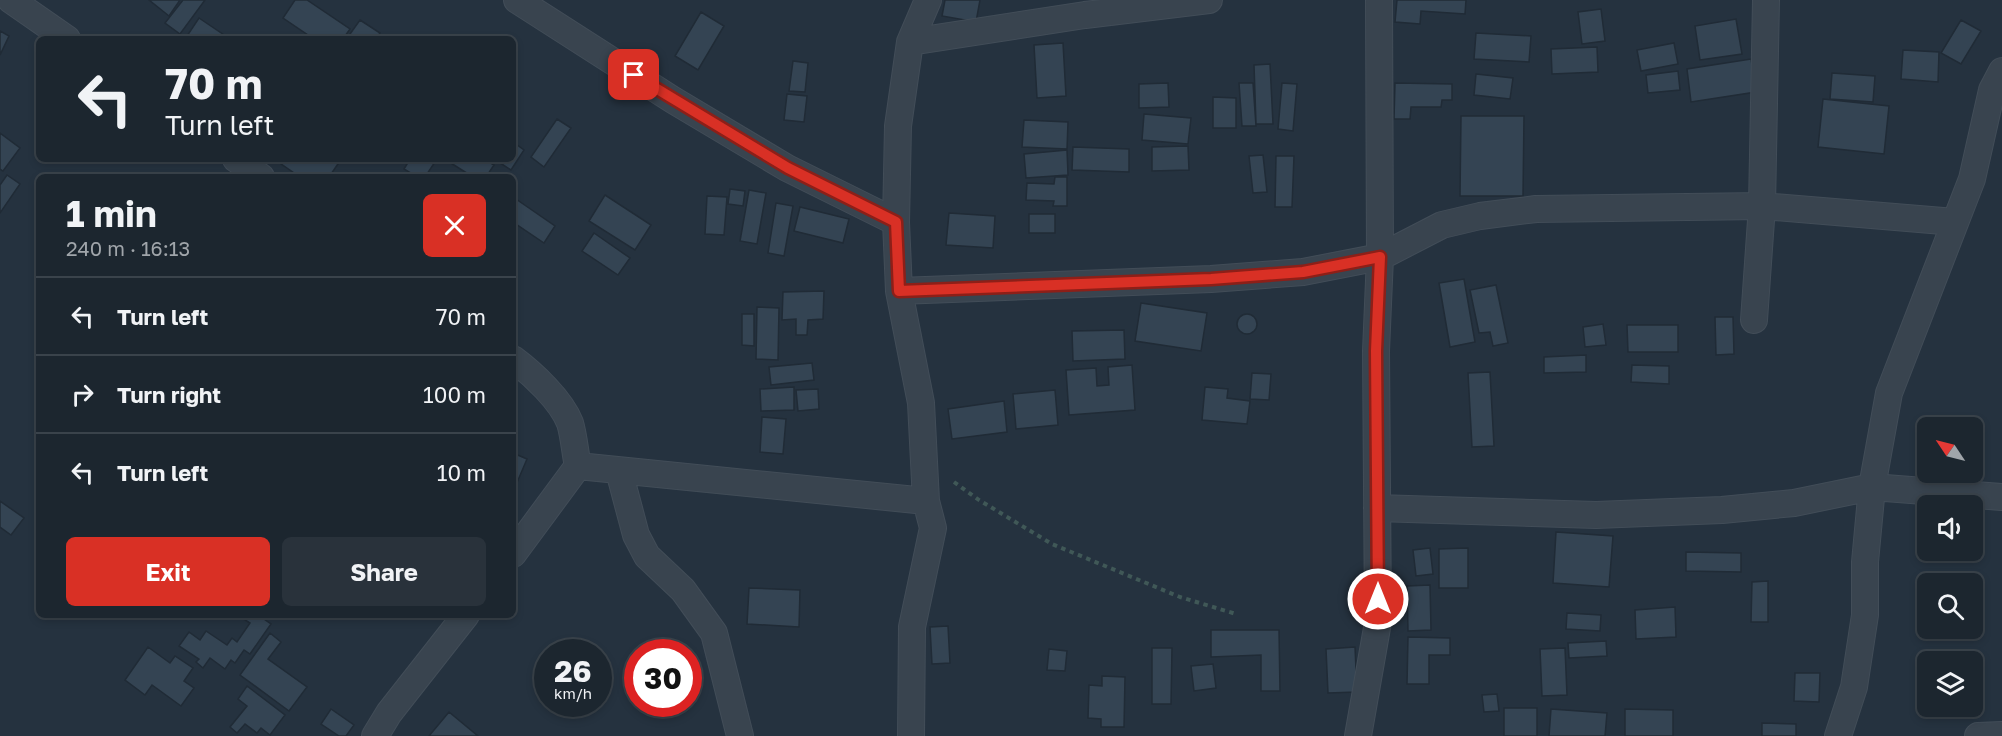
<!DOCTYPE html>
<meta charset="utf-8">
<style>
body{margin:0;font-family:"Golos Text",sans-serif;background:#29323b;color:#f1f3f6;height:100vh;display:flex;flex-direction:column;font-size:22px;white-space:nowrap}
*{box-sizing:border-box;margin:0}
p{font-size:20px;color:#a0a5aa}
.icon{flex:none;width:33px;height:33px;fill:none;stroke:currentColor;stroke-width:2;stroke-linecap:round;stroke-linejoin:round}
.map{position:relative;flex:1;overflow:hidden}
.panel{position:absolute;left:36px;top:174px;width:480px;height:444px;display:flex;flex-direction:column;background:#1c262f;border-radius:9px;box-shadow:0 3px 9px #0003,0 0 0 2px #3a434b}
.panel>*{flex:none}
.hud{position:absolute;left:36px;top:36px;width:480px;height:126px;border-radius:9px;box-shadow:0 3px 9px #0003,0 0 0 2px #3a434b;background:#1c262f;color:#f1f3f6;overflow:hidden}
.needle{width:39px;rotate:305deg}
.controls{position:absolute;left:1917px;top:417px;display:grid;gap:12px}
.controls a{display:grid;place-items:center;width:66px;height:66px;border-radius:9px;background:#1c262f;box-shadow:0 3px 9px #0003,0 0 0 2px #3a434b;font-size:30px}
.speed{position:absolute;left:534px;top:639px;display:flex;gap:12px;font-size:30px;font-weight:700;text-align:center}
.speed>*{display:grid;place-content:center;width:78px;height:78px;border-radius:50%;background:#1c262f;box-shadow:0 3px 9px #0003,0 0 0 2px #3a434b;line-height:1}
.speed small{font-size:15px;font-weight:400}
.speed .limit{border:9px solid #d22;background:#fff;color:#111}
.pin{position:absolute;display:grid;place-items:center;width:51px;height:51px;color:#fff;margin:-26px;border-radius:12px;box-shadow:0 3px 9px #0006}
.me{position:absolute;width:66px;margin:-33px;rotate:0deg;stroke-linejoin:round;filter:drop-shadow(0 0 4px #0008)}
.turn{display:flex;align-items:center;gap:21px;height:126px;padding:0 30px;font-size:27px}
.turn .icon{width:78px;height:78px;stroke-width:2.5}
.turn b{display:block;font-size:42px;line-height:51px}
.round{display:grid;place-items:center;flex:none;width:63px;height:63px;border-radius:9px;background:#29323b}
.summary{display:flex;align-items:center;justify-content:space-between;height:102px;padding:0 30px}
h1{font-size:36px;font-weight:700;line-height:45px}
.primary-button{display:flex;gap:12px;margin-top:auto;padding:12px 30px}
.primary-button a{flex:1;height:69px;border-radius:9px;background:#d93025;color:#fff;font-size:24px;font-weight:700;line-height:69px;text-align:center}
.primary-button a+a{background:#29323b;color:#f1f3f6}
ul{padding:0;list-style:none}
li{display:flex;align-items:center;gap:18px;height:78px;padding:0 30px;border-top:2px solid #3a434b}
li div{flex:1}
li b{display:block;font-size:22px}
li em{font-style:normal}
.map>svg:first-child{display:block}
</style>
<div class="map">
<svg width="2002" height="736" viewBox="0 0 2002 736">
<rect width="100%" height="100%" fill="#25323f"/>
<path fill="#344453" stroke="#202b36" stroke-width="1.5" d="M149 0H180L169 16Z
M183 0H205L180 34 165 23Z
M295 0H307L350 29 343 39H314L283 18Z
M945 0H980L976 22 942 16Z
M1397 0H1466L1465 14 1421 11 1420 24 1395 22Z
M1601 9 1605 41 1582 44 1578 12Z
M701 12 724 26 698 70 675 56Z
M199 18 230 39H185Z
M1736 19 1742 54 1700 60 1695 26Z
M360 20 380 33 376 39H357L350 34Z
M1961 20 1981 31 1961 64 1941 53Z
M0 31 9 36 0 55Z
M1476 33 1531 36 1529 62 1474 59Z
M1063 43 1066 96 1037 98 1034 45Z
M1674 43 1678 64 1641 71 1637 50Z
M1597 47 1598 72 1552 74 1551 49Z
M1903 50 1939 52 1938 82 1901 79Z
M1751 59 1756 92 1691 102 1687 69Z
M793 61 808 63 805 92 789 91Z
M1270 64 1273 124H1256L1254 65Z
M1678 71 1680 90 1648 93 1646 75Z
M1832 73 1875 76 1873 102 1830 99Z
M1476 74 1513 78 1510 99 1474 95Z
M1168 83 1169 107 1139 108V84Z
M1239 83H1253L1256 126H1242Z
M1282 83 1297 84 1293 131 1278 129Z
M1395 83 1452 84V100H1442L1441 107H1411L1410 119H1394Z
M787 94 807 96 804 122 784 120Z
M1213 97 1236 98V128H1213Z
M1823 99 1889 106 1884 154 1818 147Z
M1144 114 1191 118 1188 144 1142 140Z
M1461 116H1524L1523 196H1460Z
M557 119 571 128 544 167 531 157Z
M1024 120 1068 122 1067 149 1022 147Z
M0 133 20 148 3 171 0 169Z
M513 142 524 150 511 170 494 159H513Z
M1188 146 1189 170 1152 171V147Z
M1073 147 1129 149V172L1072 170Z
M1067 150 1068 175 1026 178 1024 154Z
M1263 155 1267 192 1253 193 1249 156Z
M1276 156H1294L1292 207H1275Z
M274 159H338L340 161 329 177H300Z
M410 159H437L425 177H417L404 169Z
M447 159H484L494 165 486 177H473L446 160Z
M7 175 20 184 0 213V185Z
M1055 177H1067V206H1053L1054 201 1026 200 1027 183 1054 184Z
M730 189 745 191 743 206 728 204Z
M749 190 766 193 757 244 740 241Z
M605 195 651 225 635 250 589 221Z
M707 196 727 197 724 235 705 234Z
M513 197 555 226 544 243 513 222Z
M776 203 793 206 784 256 768 253Z
M800 207 849 219 843 243 794 231Z
M949 213 995 216 993 248 946 245Z
M1029 214H1055V233H1029Z
M594 233 630 258 618 275 582 251Z
M1464 279 1475 342 1450 347 1439 283Z
M1496 285 1508 343 1493 346 1490 332 1479 333 1470 290Z
M824 291 823 319 808 320 807 335H796V319L782 320 783 292Z
M1141 303 1207 313 1201 351 1135 341Z
M757 307 779 308 778 360 756 359Z
M742 314H754V346L742 345Z
M1237 324a10 10 0 1 1 20 0a10 10 0 1 1-20 0Z
M1715 317H1733L1734 354 1716 355Z
M1603 324 1606 345 1585 347 1583 327Z
M1627 325H1678V352H1628Z
M1124 330 1125 359 1073 361 1072 331Z
M1586 355V372L1544 373V357Z
M812 363 814 380 771 385 769 367Z
M1132 365 1135 410 1069 415 1066 370 1096 368 1097 386 1109 385 1108 367Z
M1632 365 1669 366V384L1631 382Z
M1490 372 1494 446 1472 447 1468 373Z
M1252 373 1271 374 1269 400 1250 399Z
M794 387V410L761 411 760 389Z
M1205 387 1228 389 1227 398 1250 401 1247 424 1202 420Z
M818 389 819 409 798 411 796 390Z
M1055 390 1058 425 1016 429 1013 394Z
M1004 401 1007 432 952 439 948 409Z
M762 417 786 419 783 454 760 452Z
M513 453 527 459 513 492Z
M0 501 24 518 11 535 0 527Z
M1556 532 1613 536 1609 587 1553 583Z
M1430 548 1433 574 1416 576 1413 550Z
M1468 548V588H1439V549Z
M1686 552 1741 553V572L1686 571Z
M1768 581V622H1751L1752 582Z
M1430 585 1431 630 1408 631 1407 586Z
M749 588 800 590 799 627 747 624Z
M1675 607 1676 637 1636 639 1635 610Z
M1567 613 1601 615 1600 631 1566 629Z
M244 615H258L271 624 250 654 244 650 235 663 231 660 225 669 210 658 203 668 196 662 199 659 179 646 189 632 200 640 206 631 227 645 232 638 237 642 250 623 242 618Z
M948 626 950 663 932 664 930 627Z
M1211 630H1279L1280 691H1261V655L1211 657Z
M270 633 281 642 268 659 307 687 289 711 240 675Z
M1408 637 1450 638V655H1429V684H1407Z
M1606 641 1607 656 1569 658 1568 643Z
M148 647 170 663 175 656 193 668 184 681 194 688 181 706 152 685 145 695 125 680Z
M1355 647 1357 692 1328 693 1326 649Z
M1152 648H1172L1171 704H1152Z
M1565 648 1567 695 1542 696 1540 649Z
M1049 649 1067 651 1065 671 1047 670Z
M1213 664 1216 688 1194 691 1191 666Z
M1795 673H1820L1819 702 1794 701Z
M1102 676 1125 677 1124 727H1101V719L1088 718 1089 685 1102 686Z
M247 686 285 715 270 735 261 728 257 733 245 724 237 733 230 727 247 706 238 699Z
M1497 694 1499 711 1484 712 1482 695Z
M1504 708H1537V736H1504Z
M331 709 354 725 346 736H339L321 724Z
M1551 709 1607 713 1605 736H1549Z
M1625 709 1673 710V736H1625Z
M449 712 478 736H429Z
M1762 723 1796 724V736H1762Z"/>
<g fill="none" stroke-linecap="round" stroke-linejoin="round">
<g stroke="#424d58" stroke-width="28">
<path id="minor" d="M11 0 67 39
M517 0 673 100 787 168 896 222
M910 42 1085 15 1209 0
M236 159 261 177
M899 291 1211 279 1303 272 1380 257 1442 225 1480 216 1536 209 1762 206 1955 222
M1754 320 1762 206 1766 0
M513 359C533 374 561 400 570 423 574 436 575 453 578 466L513 554
M578 466 926 501
M619 471 636 535 647 556 683 590 714 633 740 736
M1377 508 1596 515 1722 510 1794 503 1872 487 2002 497
M375 736 389 713 466 615
M911 736 912 627 933 528 926 501 921 403 899 291 896 222 898 126 910 42 928 0
M1358 736 1378 622 1376 351 1380 257 1379 0
M1838 736 1854 687 1865 615V562L1872 487 1889 393 1972 179 1992 90 2002 71
M1978 736 2002 735"/>
</g>
<path stroke="#405857" stroke-width="4" stroke-dasharray="4.5 4.5" stroke-linecap="butt" d="M954 482 979 500 1052 544 1180 597 1236 614"/>
<use href="#minor" stroke="#39444f" stroke-width="26"/>
</g>
<g fill="none" stroke-linecap="round" stroke-linejoin="round">
<g stroke="#8d1f18" stroke-width="15">
<path id="route" d="M634 75 788 168 896 222 899 291 1211 279 1303 272 1380 257 1376 351 1378 599"/>
</g>
<use href="#route" stroke="#d93025" stroke-width="10"/>
</g>
</svg>
<div class="controls">
<a><svg class="needle" viewBox="-14 -14 28 28"><path d="M0-13l5 13h-10z" fill="#e53935"/><path d="M0 13l5-13h-10z" fill="#a0a5aa"/></svg></a>
<a><svg class="icon" aria-label="sound" viewBox="0 0 24 24"><path d="M4 9h4l5-4v14l-5-4H4zM17 9q2 3 0 6"/></svg></a>
<a><svg class="icon" aria-label="search" viewBox="0 0 24 24"><circle cx="10" cy="10" r="6"/><path d="M15 15l6 6"/></svg></a>
<a><svg class="icon" aria-label="layers" viewBox="0 0 24 24"><path d="M12 4l9 5-9 5-9-5zM3 14l9 5 9-5"/></svg></a>
</div>
<div class="speed"><div>26<small>km/h</small></div><div class="limit">30</div></div>
<div class="pin" style="left:634px;top:75px;background:#d93025"><svg class="icon" aria-label="arrive" viewBox="0 0 24 24"><path d="M6 21V4h12l-3 4 3 4H6"/></svg></div>
<svg class="me" style="left:1378px;top:599px" viewBox="-20 -20 40 40"><circle r="17" fill="#d93025" stroke="#fff" stroke-width="3"/><path d="M0-11L8 9 0 5-8 9z" fill="#fff"/></svg>
<div class="hud">
<div class="turn"><svg class="icon" aria-label="left" viewBox="0 0 24 24"><path d="M17 20v-9H6M10 6l-5 5 5 5"/></svg><div><b>70 m</b>Turn left</div></div>
</div>
<section class="panel">
<div class="summary"><div><h1>1 min</h1><p>240 m · 16:13</p></div><a class="round" style="background:#d93025;color:#fff"><svg class="icon" aria-label="close" viewBox="0 0 24 24"><path d="M6 6l12 12M18 6L6 18"/></svg></a></div>
<ul>
<li><svg class="icon" aria-label="left" viewBox="0 0 24 24"><path d="M17 20v-9H6M10 6l-5 5 5 5"/></svg><div><b>Turn left</b></div><em>70 m</em></li>
<li><svg class="icon" aria-label="right" viewBox="0 0 24 24"><path d="M7 20v-9h11M14 6l5 5-5 5"/></svg><div><b>Turn right</b></div><em>100 m</em></li>
<li><svg class="icon" aria-label="left" viewBox="0 0 24 24"><path d="M17 20v-9H6M10 6l-5 5 5 5"/></svg><div><b>Turn left</b></div><em>10 m</em></li>
</ul>
<div class="primary-button"><a>Exit</a><a>Share</a></div>
</section>
</div>
